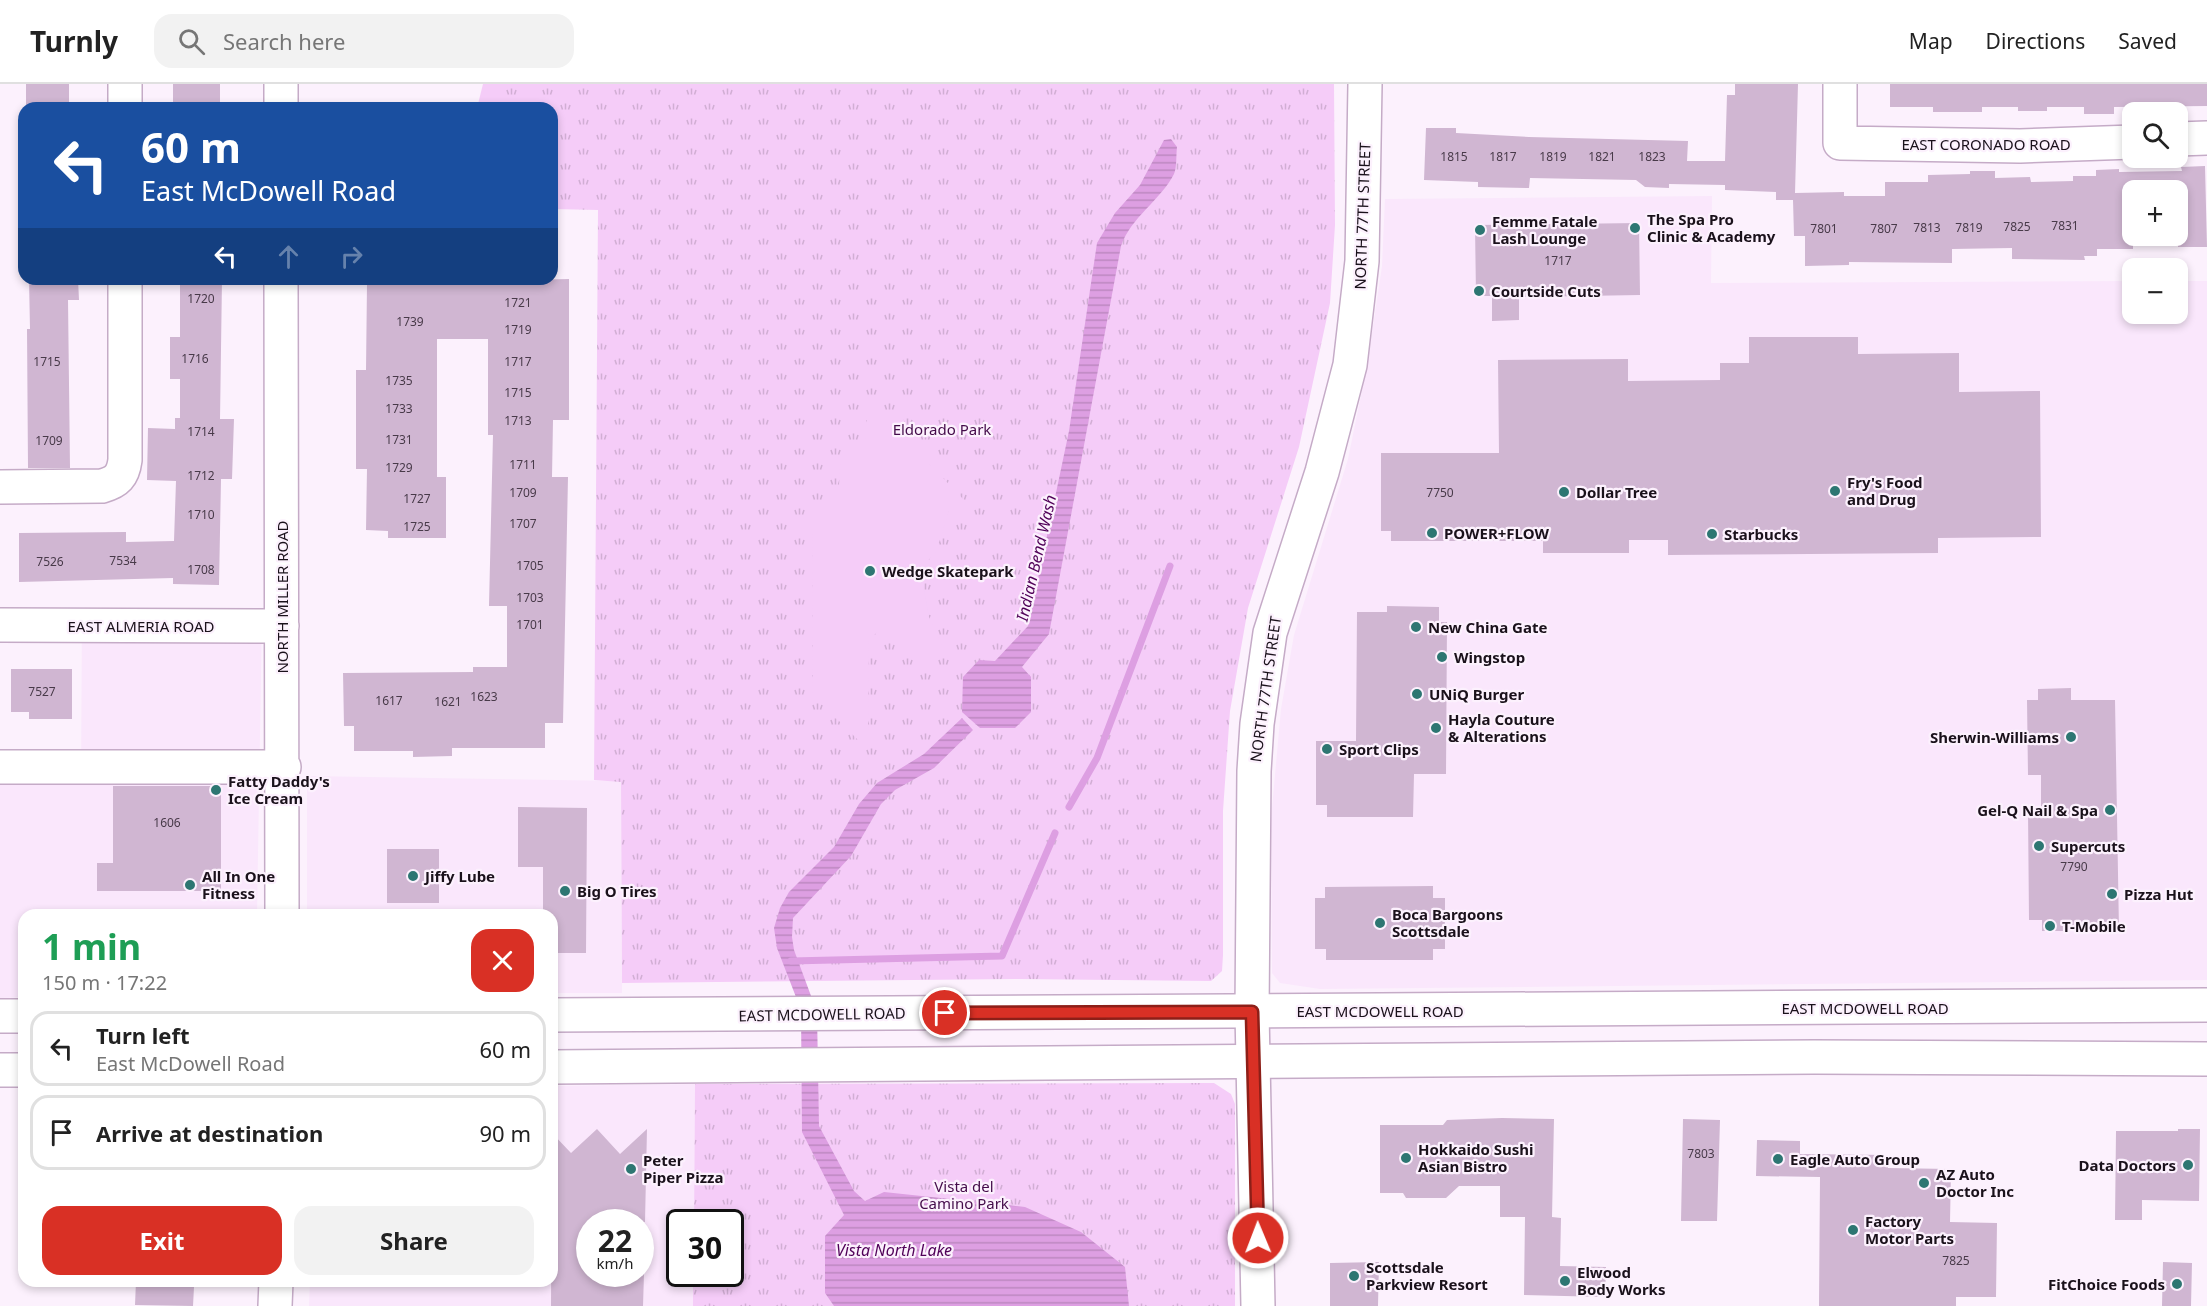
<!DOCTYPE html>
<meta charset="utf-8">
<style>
body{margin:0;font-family:"Noto Sans",sans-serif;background:#f2f2f2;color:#222;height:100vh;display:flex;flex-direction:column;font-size:22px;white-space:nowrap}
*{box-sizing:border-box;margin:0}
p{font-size:20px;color:#767676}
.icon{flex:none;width:33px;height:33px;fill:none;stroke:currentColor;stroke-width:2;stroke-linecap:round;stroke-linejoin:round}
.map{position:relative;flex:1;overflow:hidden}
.drawer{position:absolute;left:18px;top:825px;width:540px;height:378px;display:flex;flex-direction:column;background:#fff;border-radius:18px;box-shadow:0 3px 9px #0003}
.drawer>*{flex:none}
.top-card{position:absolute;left:18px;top:18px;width:540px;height:183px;border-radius:18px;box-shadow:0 3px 9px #0003;background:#1a4fa0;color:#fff;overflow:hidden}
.buttons{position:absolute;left:2122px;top:18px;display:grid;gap:12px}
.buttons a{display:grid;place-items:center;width:66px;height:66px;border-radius:12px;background:#fff;box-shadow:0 3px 9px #0003;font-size:30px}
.speed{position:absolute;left:576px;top:1125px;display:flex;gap:12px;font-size:30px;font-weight:700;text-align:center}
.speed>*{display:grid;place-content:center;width:78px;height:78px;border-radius:50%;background:#fff;box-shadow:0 3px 9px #0003;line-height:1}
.speed small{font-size:15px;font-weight:400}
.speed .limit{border:3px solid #111;border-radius:9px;background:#fff;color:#111}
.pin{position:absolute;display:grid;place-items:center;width:51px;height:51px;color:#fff;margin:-26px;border:3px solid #fff;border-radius:50%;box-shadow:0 2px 6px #0007}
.me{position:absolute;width:66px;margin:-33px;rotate:359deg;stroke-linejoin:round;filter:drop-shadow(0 0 4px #0008)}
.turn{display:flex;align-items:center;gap:21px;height:126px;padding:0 24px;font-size:27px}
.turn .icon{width:78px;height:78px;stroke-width:2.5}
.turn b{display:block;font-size:42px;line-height:51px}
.lanes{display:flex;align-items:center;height:57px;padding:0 24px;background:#0003;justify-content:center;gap:30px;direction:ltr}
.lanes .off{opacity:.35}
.round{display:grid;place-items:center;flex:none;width:63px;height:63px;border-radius:18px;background:#f2f2f2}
.overview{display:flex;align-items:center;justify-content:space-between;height:102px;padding:0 24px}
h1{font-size:36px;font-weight:700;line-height:45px;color:#1e9e55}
.cta{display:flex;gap:12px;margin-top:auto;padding:12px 24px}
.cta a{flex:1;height:69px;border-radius:18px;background:#d93025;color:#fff;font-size:24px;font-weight:700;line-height:69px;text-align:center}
.cta a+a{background:#f2f2f2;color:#222}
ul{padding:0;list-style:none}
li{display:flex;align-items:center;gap:18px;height:75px;margin:0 12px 9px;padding:0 12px;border:3px solid #e0e0e0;border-radius:18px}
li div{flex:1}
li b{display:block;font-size:22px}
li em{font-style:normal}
header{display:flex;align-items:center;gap:36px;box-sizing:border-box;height:84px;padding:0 30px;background:#fff;border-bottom:2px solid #e0e0e0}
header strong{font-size:28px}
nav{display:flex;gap:33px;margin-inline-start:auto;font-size:21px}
.search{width:420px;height:54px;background:#f2f2f2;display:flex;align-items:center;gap:15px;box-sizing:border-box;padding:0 21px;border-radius:18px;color:#767676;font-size:22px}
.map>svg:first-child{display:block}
</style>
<header>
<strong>Turnly</strong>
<div class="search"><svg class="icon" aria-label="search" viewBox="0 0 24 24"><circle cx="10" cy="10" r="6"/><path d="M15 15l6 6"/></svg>Search here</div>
<nav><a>Map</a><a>Directions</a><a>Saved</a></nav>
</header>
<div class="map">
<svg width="2207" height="1222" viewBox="0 0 2207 1222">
<defs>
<pattern id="grass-tufts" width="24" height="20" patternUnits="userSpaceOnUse" patternTransform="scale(1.5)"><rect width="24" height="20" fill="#f5ccf8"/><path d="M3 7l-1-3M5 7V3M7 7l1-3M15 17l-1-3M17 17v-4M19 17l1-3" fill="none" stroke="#d1aed4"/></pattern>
<pattern id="water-rules" width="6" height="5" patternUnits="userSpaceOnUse" patternTransform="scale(1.5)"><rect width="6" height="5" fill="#dd9fe2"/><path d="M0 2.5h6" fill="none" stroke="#bd88c1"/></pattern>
</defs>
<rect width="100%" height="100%" fill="#fcf1fd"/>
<path fill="#fae7fc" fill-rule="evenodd" d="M1712 112 1711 199 2133 197V230H2178V197H2207V896L1320 905 1280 899 1272 889 1271 735 1281 625 1294 551 1348 375 1367 282 1382 182 1385 115Z
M82 528 262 531 257 831H24V913L0 914V694L81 693Z
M307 692 621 697 622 909H552V831H307Z
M695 1000 694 1138H680V1190H693V1222H309L310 1197H552V1002ZM590 1138H640V1190H590Z"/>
<path fill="url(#grass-tufts)" d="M483 0H1334L1335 141 1330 219 1299 363 1248 524 1230 627 1223 727V871L1222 887 1211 897 1016 895 622 899 621 698 594 696 598 126 552 125V24H477Z
M1214 999 1231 1010 1235 1020V1222H693V1190H730V1138H694L695 1000Z"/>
<path fill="#f5ccf8" d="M876 327H895L904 336V353L964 416 949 427 936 468 923 482 931 493 923 500 929 533 942 561 924 575 886 540 869 556 868 647 859 657 813 611 812 444 803 437 839 402 840 381 866 354 867 335Z"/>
<path fill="url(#water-rules)" d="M1171 55 1177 63C1176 71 1177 83 1174 90 1160 117 1131 133 1121 162L1049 550 1022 583 1031 593V628L1015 644H980L962 628 963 593 979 576 995 577 1028 542 1069 347 1097 159 1115 129 1140 101 1164 56Z
M962 634 973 646 934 684 895 706 881 720 851 772 793 834 792 853 794 866 817 928 819 1042 854 1107 865 1117 884 1108 1025 1123 1081 1148 1125 1183 1129 1222H834L825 1209V1152L844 1131 802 1048 801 926 777 864 774 844 780 824 789 808 834 763 859 720 877 699 924 670Z"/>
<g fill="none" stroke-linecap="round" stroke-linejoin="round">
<path stroke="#dd9fe2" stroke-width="7" d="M1069 723 1097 674 1170 482
M791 877 1002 872 1055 749"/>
</g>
<path fill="#d0b6d2" d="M26 0H69V24H26Z
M173 0H220V24H173Z
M1735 0H1798L1795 109 1844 108V112H1885V98H1928V91L1970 90V87H1995V94L2030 93 2031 98 2073 97V92H2096V86L2119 85V88L2182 87 2181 83 2205 82 2207 163H2178V106H2133V165H2097V172H2084L2085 176 2012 175V164L1952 165V179L1849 178V181L1805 182V152H1794L1793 116H1776V108L1725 106V101L1669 100V104L1645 103 1636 96 1530 94 1529 104 1478 103V98L1424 96 1426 44H1456V49L1529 53 1688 57 1687 77H1725L1727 11H1735Z
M1890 0H2207V22L2114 23V30H2084V23H2047V27H2018V23H1982V28H1933V23H1890Z
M1639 139 1640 211 1519 213V236L1492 237V212H1476L1475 141Z
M29 195H78L79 216H68L70 384H28L27 245H30Z
M180 195H222L220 335H234L232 395H221L219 501 173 500V494L19 498V449L126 448V458L174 457 176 397 147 396 148 344 175 345V334H180V295H170V253H180Z
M383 195H441V198L569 195V336H553L552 393H568L563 639H545V664H452V672L413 673V667H354V642H344L343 589 473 588V583H507V522H489L493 351H488V255H437V393H446V454H388V447L366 446 367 385H356V286H366L367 200H383Z
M1749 253H1858V270L1959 269V308L2040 307 2041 453 1938 454V469L1668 471V456H1629V469H1543V457H1391V447H1381V369H1499L1498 276 1628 275V297L1720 296V279H1749Z
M1387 522 1439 523V538H1447L1446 690H1414L1413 733H1327V721H1316V657H1356L1357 528H1387Z
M11 585H72V635H29V628H11Z
M2071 604V616H2115L2119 847H2042V836H2029L2028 727H2041V691H2028L2027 616H2038V605Z
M113 702H221V807H97V779H113Z
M518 723 587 724 586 869H552V831H543V783H518Z
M387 765H439V819H387Z
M1433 802V814H1445V865H1433V876H1326V865H1315V814H1325V803Z
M1502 1034 1554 1035 1552 1133 1561 1134 1560 1182 1606 1183 1605 1213 1524 1211 1525 1133H1500V1102H1459L1446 1114H1406L1403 1109H1380V1041H1443L1447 1036Z
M1683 1035 1720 1036 1717 1137H1681Z
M597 1045 620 1070 647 1045 645 1138H590V1190H644L643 1222H551L552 1049 571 1069Z
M2178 1045H2200L2199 1117 2142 1116V1136H2115L2116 1047H2178Z
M1757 1056 1800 1057V1070L1888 1071V1084L1951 1085 1950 1138 1997 1139 1996 1213H1956V1222H1819L1820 1093 1756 1092Z
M1379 1178 1378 1222H1330V1179Z
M2163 1178 2192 1179 2191 1222H2162Z
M136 1197H174V1202L194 1203 193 1222 135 1221Z"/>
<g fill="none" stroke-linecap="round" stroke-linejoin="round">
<g stroke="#c5abc7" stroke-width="36">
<path id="minor" d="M281 0V24
M1840 0V59L2020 62 2133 58
M125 24V0
M2178 55 2207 54
M281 195 282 831
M0 403 102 402C117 398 123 392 125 376V195
M0 541 282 542
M0 683H284
M275 1222 276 1197
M1258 1222 1252 928 1254 687 1257 640 1270 549 1322 388 1350 281 1362 177 1365 0"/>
</g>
<g stroke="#c5abc7" stroke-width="36">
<path id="major" d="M552 931 2207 921
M0 932H24
M552 983 1814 973 2207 975
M0 986H24"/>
</g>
<use href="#minor" stroke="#fff" stroke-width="33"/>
<use href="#major" stroke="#fff" stroke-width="33"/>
</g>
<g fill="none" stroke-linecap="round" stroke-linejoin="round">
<g stroke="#8d1f18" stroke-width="15">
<path id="route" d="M945 929 1252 928 1258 1154"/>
</g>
<use href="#route" stroke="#d93025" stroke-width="10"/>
</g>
<g fill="#2d7672" stroke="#fcf1fd" stroke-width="2">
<circle cx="1635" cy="144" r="6"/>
<circle cx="1480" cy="146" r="6"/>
<circle cx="1479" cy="207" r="6"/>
<circle cx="1835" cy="407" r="6"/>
<circle cx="1564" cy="408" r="6"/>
<circle cx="1432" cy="449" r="6"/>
<circle cx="1712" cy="450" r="6"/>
<circle cx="870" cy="487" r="6"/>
<circle cx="1416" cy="543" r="6"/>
<circle cx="1442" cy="573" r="6"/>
<circle cx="1417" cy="610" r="6"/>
<circle cx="1436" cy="644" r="6"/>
<circle cx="2071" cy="653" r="6"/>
<circle cx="1327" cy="665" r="6"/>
<circle cx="216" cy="706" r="6"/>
<circle cx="2110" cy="726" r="6"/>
<circle cx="2039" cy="762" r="6"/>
<circle cx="413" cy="792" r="6"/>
<circle cx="190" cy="801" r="6"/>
<circle cx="565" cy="807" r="6"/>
<circle cx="2112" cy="810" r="6"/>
<circle cx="1380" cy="839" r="6"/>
<circle cx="2050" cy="842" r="6"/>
<circle cx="1406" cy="1074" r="6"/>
<circle cx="1778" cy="1075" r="6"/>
<circle cx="2188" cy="1081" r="6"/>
<circle cx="631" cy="1085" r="6"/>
<circle cx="1924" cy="1099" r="6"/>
<circle cx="1853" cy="1146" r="6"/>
<circle cx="1354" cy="1192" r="6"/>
<circle cx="1565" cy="1197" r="6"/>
<circle cx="2177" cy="1200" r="6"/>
</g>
<g text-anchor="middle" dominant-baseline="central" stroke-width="4.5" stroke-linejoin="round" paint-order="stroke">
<g font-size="12" fill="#483a49">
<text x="1454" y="72">1815</text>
<text x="1503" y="72">1817</text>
<text x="1553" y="72">1819</text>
<text x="1602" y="72">1821</text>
<text x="1652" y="72">1823</text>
<text x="2065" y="141">7831</text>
<text x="2017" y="142">7825</text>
<text x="1927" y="143">7813</text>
<text x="1969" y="143">7819</text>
<text x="1824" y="144">7801</text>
<text x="1884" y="144">7807</text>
<text x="1558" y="176">1717</text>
<text x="201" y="214">1720</text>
<text x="518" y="218">1721</text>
<text x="410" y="237">1739</text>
<text x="518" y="245">1719</text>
<text x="195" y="274">1716</text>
<text x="47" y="277">1715</text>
<text x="518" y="277">1717</text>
<text x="399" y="296">1735</text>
<text x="518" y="308">1715</text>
<text x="399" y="324">1733</text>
<text x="518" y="336">1713</text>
<text x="201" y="347">1714</text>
<text x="399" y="355">1731</text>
<text x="49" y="356">1709</text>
<text x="523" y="380">1711</text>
<text x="399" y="383">1729</text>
<text x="201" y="391">1712</text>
<text x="523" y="408">1709</text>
<text x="1440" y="408">7750</text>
<text x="417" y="414">1727</text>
<text x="201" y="430">1710</text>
<text x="523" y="439">1707</text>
<text x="417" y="442">1725</text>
<text x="123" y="476">7534</text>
<text x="50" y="477">7526</text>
<text x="530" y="481">1705</text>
<text x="201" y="485">1708</text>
<text x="530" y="513">1703</text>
<text x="530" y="540">1701</text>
<text x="42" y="607">7527</text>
<text x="484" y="612">1623</text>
<text x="389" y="616">1617</text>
<text x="448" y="617">1621</text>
<text x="167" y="738">1606</text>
<text x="2074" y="782">7790</text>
<text x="1701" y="1069">7803</text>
<text x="1956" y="1176">7825</text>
</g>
<g font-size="15" fill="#1a111b" stroke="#fcf1fd">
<text x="1986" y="60">EAST CORONADO ROAD</text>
<text transform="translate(1362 132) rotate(-88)">NORTH 77TH STREET</text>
<text transform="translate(282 513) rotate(-90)">NORTH MILLER ROAD</text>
<text x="141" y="542">EAST ALMERIA ROAD</text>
<text transform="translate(1265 605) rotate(-82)">NORTH 77TH STREET</text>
<text x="1865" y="924">EAST MCDOWELL ROAD</text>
<text x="1380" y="927">EAST MCDOWELL ROAD</text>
<text transform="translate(822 930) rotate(-1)">EAST MCDOWELL ROAD</text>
</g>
<g font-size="15" font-weight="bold" fill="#1a111b" stroke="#fcf1fd" text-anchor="start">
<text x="1647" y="135">The Spa Pro<tspan x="1647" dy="17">Clinic &amp; Academy</tspan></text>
<text x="1492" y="137">Femme Fatale<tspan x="1492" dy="17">Lash Lounge</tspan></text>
<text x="1491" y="207">Courtside Cuts</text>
<text x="1847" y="398">Fry's Food<tspan x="1847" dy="17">and Drug</tspan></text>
<text x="1576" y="408">Dollar Tree</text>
<text x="1444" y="449">POWER+FLOW</text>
<text x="1724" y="450">Starbucks</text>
<text x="882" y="487">Wedge Skatepark</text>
<text x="1428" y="543">New China Gate</text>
<text x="1454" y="573">Wingstop</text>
<text x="1429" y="610">UNiQ Burger</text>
<text x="1448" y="635">Hayla Couture<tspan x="1448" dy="17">&amp; Alterations</tspan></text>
<text x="2059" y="653" text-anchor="end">Sherwin-Williams</text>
<text x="1339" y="665">Sport Clips</text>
<text x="228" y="697">Fatty Daddy's<tspan x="228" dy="17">Ice Cream</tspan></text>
<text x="2098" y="726" text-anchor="end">Gel-Q Nail &amp; Spa</text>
<text x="2051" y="762">Supercuts</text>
<text x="202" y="792">All In One<tspan x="202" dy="17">Fitness</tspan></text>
<text x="425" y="792">Jiffy Lube</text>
<text x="577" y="807">Big O Tires</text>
<text x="2124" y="810">Pizza Hut</text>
<text x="1392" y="830">Boca Bargoons<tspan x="1392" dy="17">Scottsdale</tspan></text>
<text x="2062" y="842">T-Mobile</text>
<text x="1418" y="1065">Hokkaido Sushi<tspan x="1418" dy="17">Asian Bistro</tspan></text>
<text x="1790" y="1075">Eagle Auto Group</text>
<text x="643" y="1076">Peter<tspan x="643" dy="17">Piper Pizza</tspan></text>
<text x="2176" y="1081" text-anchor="end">Data Doctors</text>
<text x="1936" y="1090">AZ Auto<tspan x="1936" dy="17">Doctor Inc</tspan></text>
<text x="1865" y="1137">Factory<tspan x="1865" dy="17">Motor Parts</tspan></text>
<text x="1366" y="1183">Scottsdale<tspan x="1366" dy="17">Parkview Resort</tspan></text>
<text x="1577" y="1188">Elwood<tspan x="1577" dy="17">Body Works</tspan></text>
<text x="2165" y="1200" text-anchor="end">FitChoice Foods</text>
</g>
<g font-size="15" fill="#440b4a" stroke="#fcf1fd">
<text x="942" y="345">Eldorado Park</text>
<text x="964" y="1102">Vista del<tspan x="964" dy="17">Camino Park</tspan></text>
</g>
<g font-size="16" font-style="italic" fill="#500058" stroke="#fcf1fd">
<text transform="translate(1036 474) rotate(-77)">Indian Bend Wash</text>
<text x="894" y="1166">Vista North Lake</text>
</g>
</g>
</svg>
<div class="buttons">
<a><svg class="icon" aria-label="search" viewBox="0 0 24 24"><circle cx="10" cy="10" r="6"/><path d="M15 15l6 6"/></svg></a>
<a>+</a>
<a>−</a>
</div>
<div class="speed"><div>22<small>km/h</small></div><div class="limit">30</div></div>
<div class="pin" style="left:945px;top:929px;background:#d93025"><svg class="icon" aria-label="arrive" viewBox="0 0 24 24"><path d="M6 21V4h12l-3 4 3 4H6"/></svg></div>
<svg class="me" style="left:1258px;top:1154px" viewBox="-20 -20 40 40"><circle r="17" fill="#d93025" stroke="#fff" stroke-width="3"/><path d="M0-11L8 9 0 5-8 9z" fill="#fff"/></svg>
<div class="top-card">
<div class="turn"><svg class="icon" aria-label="left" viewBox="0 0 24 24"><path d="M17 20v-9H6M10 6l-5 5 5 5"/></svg><div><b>60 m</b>East McDowell Road</div></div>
<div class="lanes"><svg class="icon" aria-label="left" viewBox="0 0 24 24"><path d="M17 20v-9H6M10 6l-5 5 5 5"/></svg><svg class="icon off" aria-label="ahead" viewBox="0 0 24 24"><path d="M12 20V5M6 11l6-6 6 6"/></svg><svg class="icon off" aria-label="right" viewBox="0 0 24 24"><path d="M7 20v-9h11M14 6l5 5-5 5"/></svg></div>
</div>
<section class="drawer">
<div class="overview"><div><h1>1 min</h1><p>150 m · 17:22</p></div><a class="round" style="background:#d93025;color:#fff"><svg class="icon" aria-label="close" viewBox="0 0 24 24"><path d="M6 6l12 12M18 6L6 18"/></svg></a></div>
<ul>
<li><svg class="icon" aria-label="left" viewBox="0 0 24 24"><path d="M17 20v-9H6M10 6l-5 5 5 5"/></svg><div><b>Turn left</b><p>East McDowell Road</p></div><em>60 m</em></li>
<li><svg class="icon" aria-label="arrive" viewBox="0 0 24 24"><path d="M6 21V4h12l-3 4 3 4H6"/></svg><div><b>Arrive at destination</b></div><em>90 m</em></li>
</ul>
<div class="cta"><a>Exit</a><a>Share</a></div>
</section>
</div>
